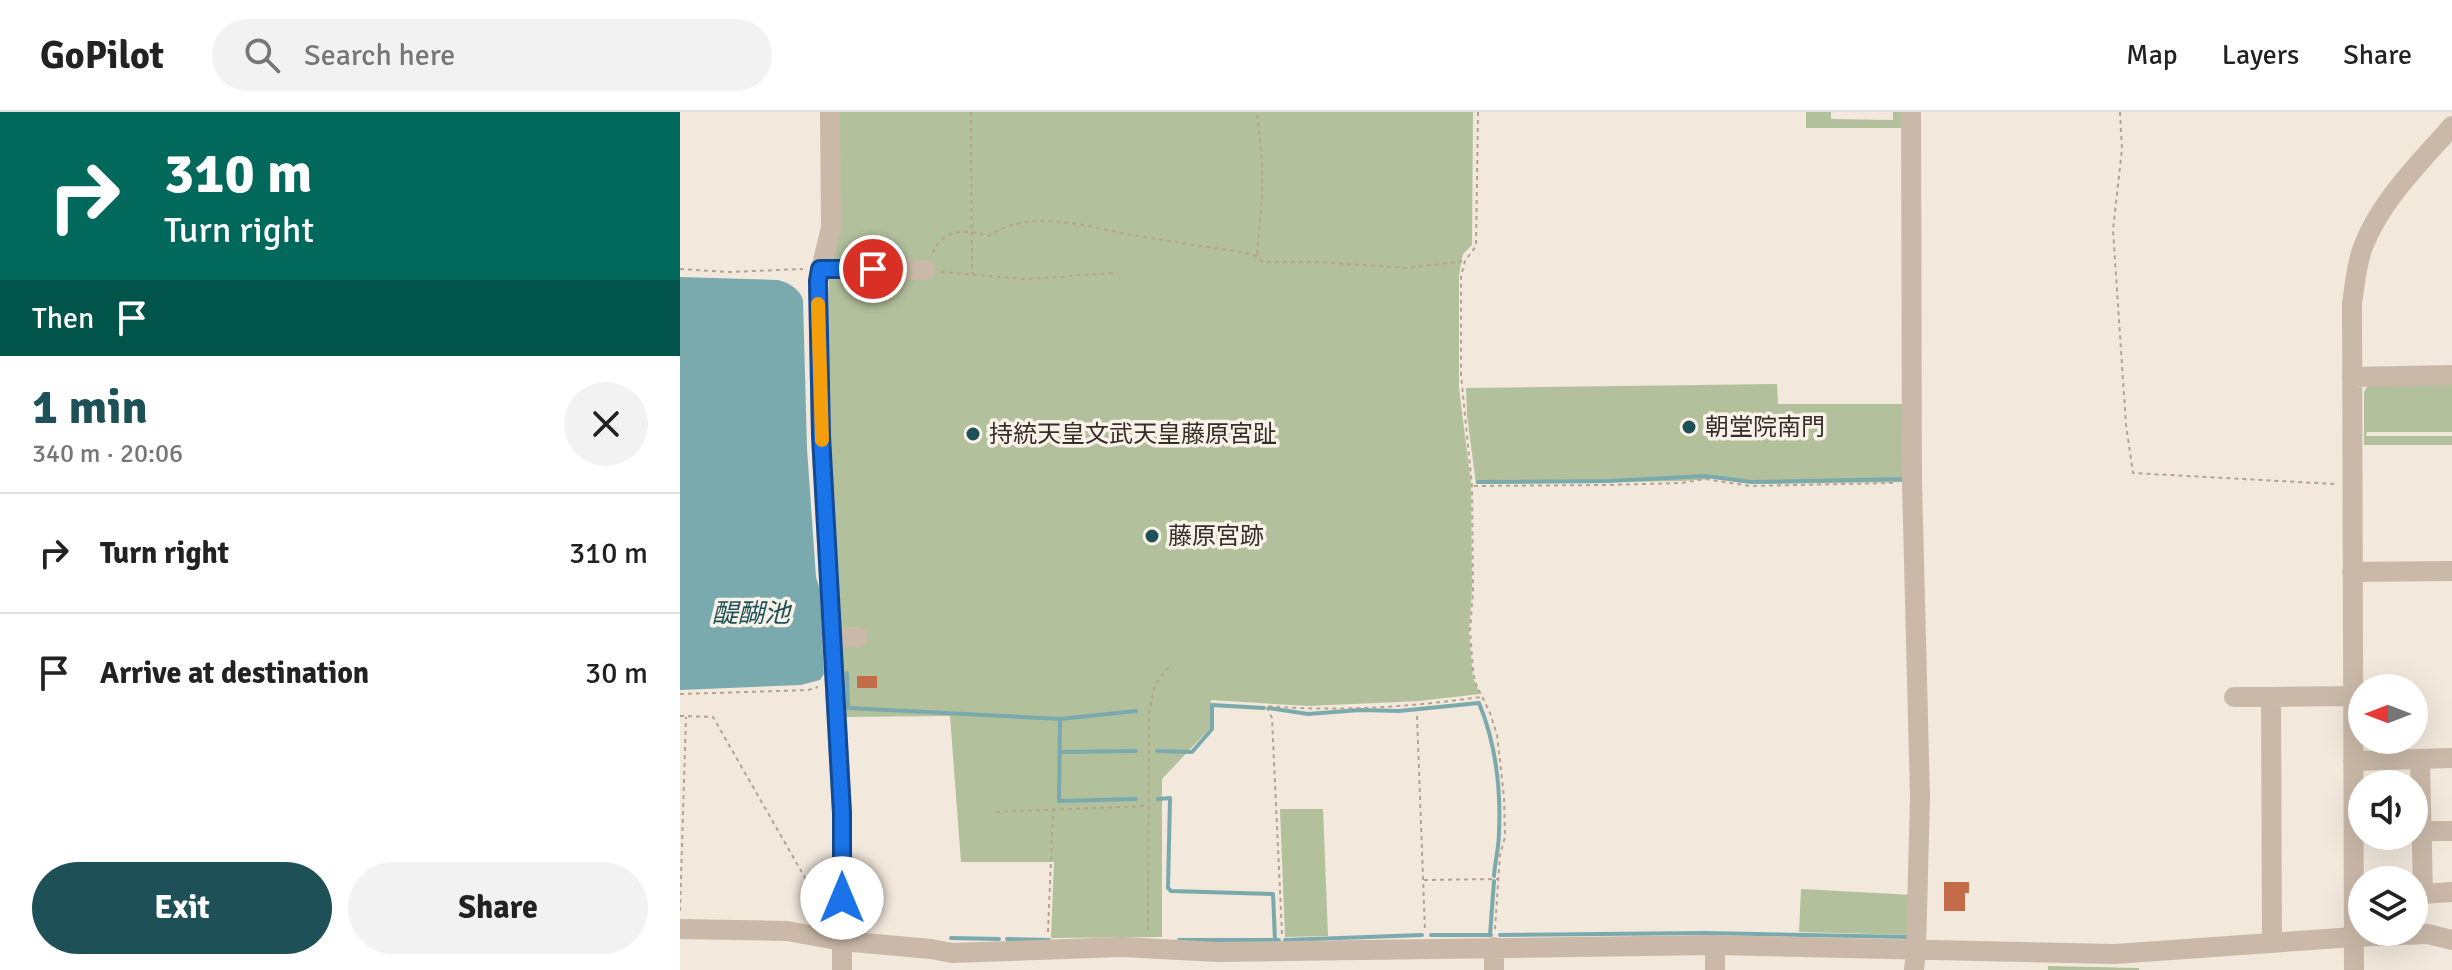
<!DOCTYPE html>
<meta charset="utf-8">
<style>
body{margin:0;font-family:Signika,"Noto Sans JP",sans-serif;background:#f2f2f2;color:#222;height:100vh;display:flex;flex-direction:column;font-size:30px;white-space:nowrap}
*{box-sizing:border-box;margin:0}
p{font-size:26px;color:#767676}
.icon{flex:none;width:44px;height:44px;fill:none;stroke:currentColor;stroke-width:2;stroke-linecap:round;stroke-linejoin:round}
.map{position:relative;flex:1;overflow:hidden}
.side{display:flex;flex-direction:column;background:#fff;width:680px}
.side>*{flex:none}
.hud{background:#00695c;color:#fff;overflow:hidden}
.needle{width:52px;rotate:270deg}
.fabs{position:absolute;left:1668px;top:562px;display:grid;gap:16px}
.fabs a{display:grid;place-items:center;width:80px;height:80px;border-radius:50%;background:#fff;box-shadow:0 8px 32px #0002;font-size:40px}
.pin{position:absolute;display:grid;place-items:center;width:68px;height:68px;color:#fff;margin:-34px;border:4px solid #fff;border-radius:50%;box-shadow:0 2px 8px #0007}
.me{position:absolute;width:88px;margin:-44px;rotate:0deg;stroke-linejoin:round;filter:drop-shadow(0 0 6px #0008)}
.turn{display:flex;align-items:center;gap:28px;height:168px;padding:0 32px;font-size:36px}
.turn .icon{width:104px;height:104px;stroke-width:2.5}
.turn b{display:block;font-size:56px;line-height:68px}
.then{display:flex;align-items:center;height:76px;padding:0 32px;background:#0003;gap:16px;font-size:30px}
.round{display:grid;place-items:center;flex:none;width:84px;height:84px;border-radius:42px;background:#f2f2f2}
.headline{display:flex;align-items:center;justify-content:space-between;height:136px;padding:0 32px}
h1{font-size:48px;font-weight:800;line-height:60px;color:#1e5157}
.button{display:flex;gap:16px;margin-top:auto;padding:16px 32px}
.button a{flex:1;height:92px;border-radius:48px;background:#1e5157;color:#fff;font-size:32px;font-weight:800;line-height:92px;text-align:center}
.button a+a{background:#f2f2f2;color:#222}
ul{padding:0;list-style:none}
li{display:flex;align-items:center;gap:24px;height:120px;padding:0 32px;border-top:2px solid #e0e0e0}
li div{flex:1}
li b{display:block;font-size:30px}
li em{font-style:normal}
header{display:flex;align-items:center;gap:48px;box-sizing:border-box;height:112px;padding:0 40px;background:#fff;border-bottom:2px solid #e0e0e0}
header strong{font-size:38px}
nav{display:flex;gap:44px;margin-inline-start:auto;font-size:28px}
.search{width:560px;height:72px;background:#f2f2f2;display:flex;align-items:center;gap:20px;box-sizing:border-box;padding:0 28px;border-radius:44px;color:#767676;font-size:30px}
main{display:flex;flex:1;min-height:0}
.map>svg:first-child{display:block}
</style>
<header>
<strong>GoPilot</strong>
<div class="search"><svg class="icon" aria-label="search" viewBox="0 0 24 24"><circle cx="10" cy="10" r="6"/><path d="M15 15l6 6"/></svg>Search here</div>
<nav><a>Map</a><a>Layers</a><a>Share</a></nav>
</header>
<main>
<section class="side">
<div class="hud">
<div class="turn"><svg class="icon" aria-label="right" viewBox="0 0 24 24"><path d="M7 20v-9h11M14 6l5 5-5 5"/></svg><div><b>310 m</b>Turn right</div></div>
<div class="then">Then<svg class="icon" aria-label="arrive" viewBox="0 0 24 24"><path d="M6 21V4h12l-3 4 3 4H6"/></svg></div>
</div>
<div class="headline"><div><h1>1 min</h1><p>340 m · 20:06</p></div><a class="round"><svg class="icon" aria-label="close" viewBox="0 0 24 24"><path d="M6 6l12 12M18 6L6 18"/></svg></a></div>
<ul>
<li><svg class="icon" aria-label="right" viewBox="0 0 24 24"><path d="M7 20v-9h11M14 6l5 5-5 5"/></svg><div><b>Turn right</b></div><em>310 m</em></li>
<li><svg class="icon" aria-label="arrive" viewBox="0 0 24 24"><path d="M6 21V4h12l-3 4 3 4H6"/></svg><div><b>Arrive at destination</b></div><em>30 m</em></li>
</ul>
<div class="button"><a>Exit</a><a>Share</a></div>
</section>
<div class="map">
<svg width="1772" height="858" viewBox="0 0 1772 858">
<rect width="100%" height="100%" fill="#f2e8dc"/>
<path fill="#b3c09c" d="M159 0H793L792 133 783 142 779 163V276L791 372 792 476 789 520 793 566 800 582 739 589 628 594 531 588 532 614 482 667V825L371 826 374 750H281L270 604 163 605 149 348V168L157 120Z
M1126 0H1151V7L1213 8V0H1226V16H1126Z
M1772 271V320H1687L1686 324H1772V333H1684V280L1689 272Z
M1097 272 1098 292H1228V370L1087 372 1060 371 1038 366 1004 369 796 372 787 303 786 276Z
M600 697H643L648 824 605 825Z
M1121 777 1234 783V823L1119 820Z
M1368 854 1459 856V858H1368Z"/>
<path fill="#7baaae" d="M0 165 98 168C109 171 120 177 123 188L127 337 136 465 140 478 144 562 140 568 121 573 0 578Z"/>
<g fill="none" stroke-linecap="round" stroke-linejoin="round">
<path stroke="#7baaae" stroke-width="4" d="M798 370 929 369 1025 364 1072 370 1227 367
M167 561 168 596 380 607 379 689 456 687
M589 596 628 602 680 598 719 599 799 591C816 632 821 676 819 721 819 735 815 749 814 764
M380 607 456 599
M477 639 512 640 532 617V593L584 596
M380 640 456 639
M478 687 490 686 488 776 491 779 593 782 595 828
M751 823H811
M810 823 814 769
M820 823 1025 821 1229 825
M271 826 319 827
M327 827 369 828
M499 828H599
M605 828 742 823"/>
</g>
<path fill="#c46b48" d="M177 564H197V576H177Z
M1264 770H1289V781H1285V799H1264Z"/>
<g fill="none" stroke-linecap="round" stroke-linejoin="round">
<path stroke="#b5a392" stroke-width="2" stroke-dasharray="4 4" stroke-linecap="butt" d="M291 0 292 162
M798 0 796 134 785 149 781 164V263L792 374 793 479 790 519 793 558 795 570 810 601 817 623 824 685 825 725 820 743 815 817
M1440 0 1442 37 1433 118 1446 313 1453 361 1655 372
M253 141C263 116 286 117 309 124 351 95 406 115 452 123 489 129 525 135 562 140L577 144 583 150H639L726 156 785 149
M577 142 582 88V47L577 0
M0 157 50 160 123 157
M261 160 345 167 436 161
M794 374 926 373 1002 371 1025 367 1070 374 1214 371
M0 582 128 578 138 575
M0 604 33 605 128 771 144 791
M737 604 745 819
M316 700 467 694
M744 768 818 767
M0 799 6 605
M468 818 469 601 475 573 491 552
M368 820 373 699
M602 822 592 606 586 594C658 600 730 595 801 585"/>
<path stroke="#cab9a8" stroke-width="20" d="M150 0 151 116 138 169 141 324 162 701V858
M1231 0 1232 371 1240 685 1236 838 1234 858
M140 157 245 158
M1672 265 1772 263
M1672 460 1772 459
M153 526 178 525
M1554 585H1591
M1740 647 1743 782 1772 780
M1673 649 1772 646
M1742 719H1772
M0 817 107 819 162 829 251 837 272 841 442 835 538 840 1035 833 1435 842 1674 825 1748 822 1772 828
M1592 830 1591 585 1672 584
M1035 833V858
M814 858V835
M1674 858 1672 191C1675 173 1676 153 1683 135 1701 88 1740 51 1772 14"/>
</g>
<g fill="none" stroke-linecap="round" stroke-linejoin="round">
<g stroke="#114b97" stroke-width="20">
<path id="route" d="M162 786V701L141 324 138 169 140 157H193"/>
</g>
<use href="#route" stroke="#1a73e8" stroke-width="14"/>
<path stroke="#f59e0b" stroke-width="14" d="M138 192 142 328"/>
</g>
<g fill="#1e5157" stroke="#f9f2e8" stroke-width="3">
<circle cx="1009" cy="315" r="8"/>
<circle cx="293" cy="322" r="8"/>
<circle cx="472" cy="424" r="8"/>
</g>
<g text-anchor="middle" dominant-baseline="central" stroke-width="7" stroke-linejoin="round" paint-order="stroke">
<g font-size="24" fill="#362d28" stroke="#f9f2e8" text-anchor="start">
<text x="1025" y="315">朝堂院南門</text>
<text x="309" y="322">持統天皇文武天皇藤原宮趾</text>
<text x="488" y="424">藤原宮跡</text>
</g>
<g font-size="26" font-style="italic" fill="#1e5157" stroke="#f9f2e8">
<text x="71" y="502">醍醐池</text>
</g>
</g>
</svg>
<div class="fabs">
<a><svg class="needle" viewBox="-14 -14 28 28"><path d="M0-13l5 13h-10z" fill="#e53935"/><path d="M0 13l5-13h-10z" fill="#767676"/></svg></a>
<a><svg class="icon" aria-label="sound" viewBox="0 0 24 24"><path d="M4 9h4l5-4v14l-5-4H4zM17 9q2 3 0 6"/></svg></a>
<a><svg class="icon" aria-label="layers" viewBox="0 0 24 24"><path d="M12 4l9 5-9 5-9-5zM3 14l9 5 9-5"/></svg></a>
</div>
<div class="pin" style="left:193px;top:157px;background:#d93025"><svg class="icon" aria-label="arrive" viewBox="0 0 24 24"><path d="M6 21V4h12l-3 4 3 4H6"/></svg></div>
<svg class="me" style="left:162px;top:786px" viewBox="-20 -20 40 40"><circle r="19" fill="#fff"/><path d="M0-13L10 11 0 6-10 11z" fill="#1a73e8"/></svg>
</div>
</main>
